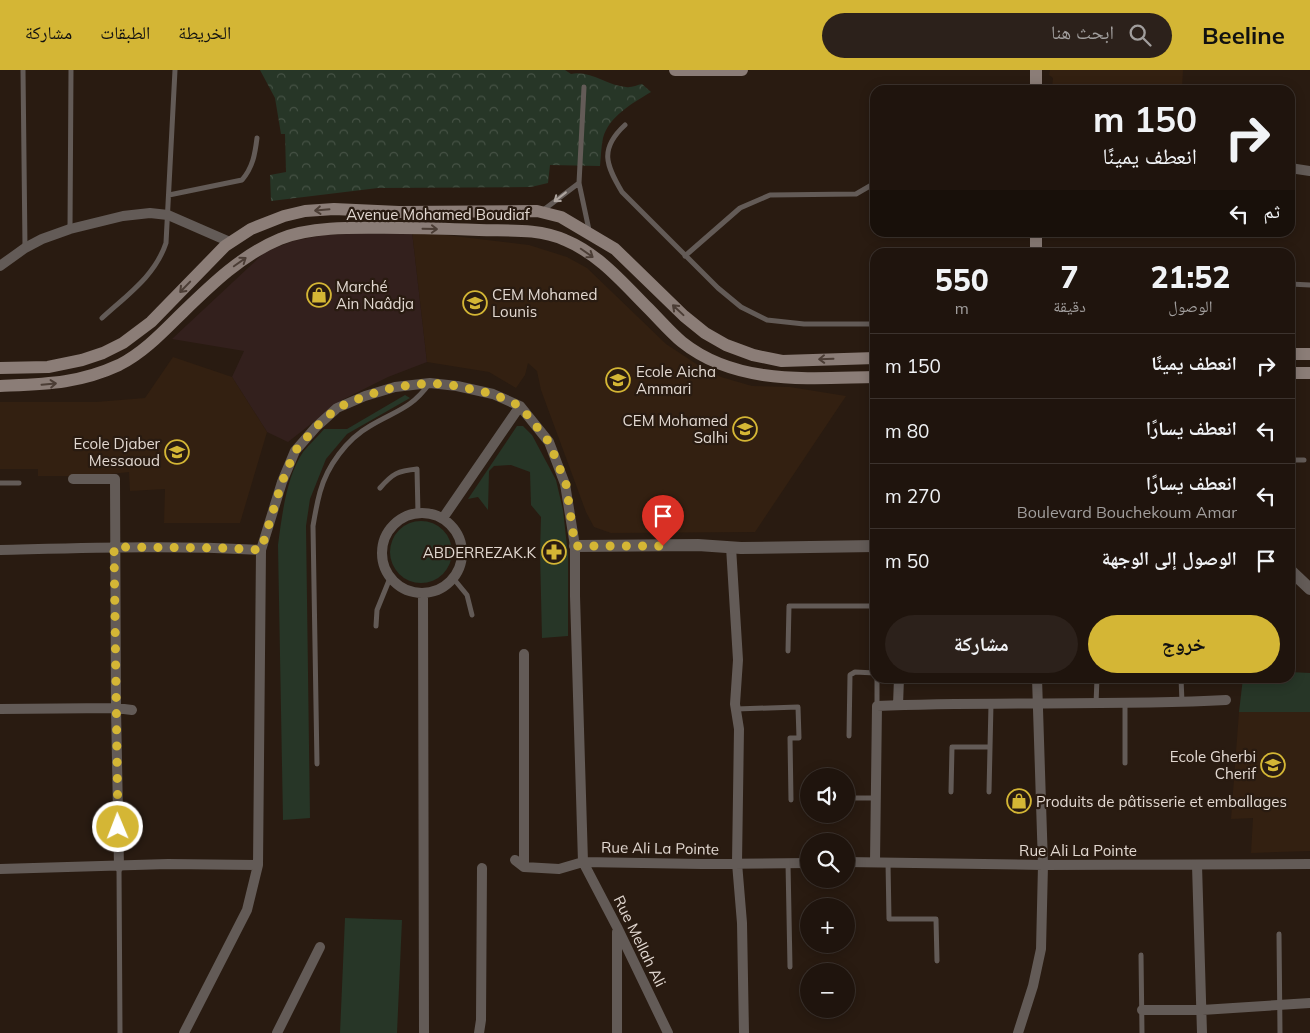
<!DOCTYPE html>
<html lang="ar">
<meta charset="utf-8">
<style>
body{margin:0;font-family:Mulish,"Noto Naskh Arabic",sans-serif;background:#2c211b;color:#f1f3f6;direction:rtl;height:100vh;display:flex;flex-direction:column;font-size:19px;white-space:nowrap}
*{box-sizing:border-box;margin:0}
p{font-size:16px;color:#a19e9d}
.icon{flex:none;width:28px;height:28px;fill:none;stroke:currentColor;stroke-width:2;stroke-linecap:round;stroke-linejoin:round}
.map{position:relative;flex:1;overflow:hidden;direction:ltr}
.sheet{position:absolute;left:870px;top:178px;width:425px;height:435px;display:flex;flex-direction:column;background:#1f140d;border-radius:15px;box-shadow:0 2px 12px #0003,0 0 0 1px #3c332e;direction:rtl}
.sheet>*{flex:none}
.top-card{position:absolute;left:870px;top:15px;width:425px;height:152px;border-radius:15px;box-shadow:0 2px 12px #0003,0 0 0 1px #3c332e;direction:rtl;background:#1f140d;color:#f1f3f6;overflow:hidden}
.controls{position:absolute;left:800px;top:698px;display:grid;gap:10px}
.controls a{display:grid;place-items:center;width:55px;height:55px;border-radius:50%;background:#1f140d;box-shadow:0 2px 12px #0003,0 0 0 1px #3c332e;font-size:25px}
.pin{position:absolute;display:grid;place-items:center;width:42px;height:42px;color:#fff;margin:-51px -21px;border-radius:50% 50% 50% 0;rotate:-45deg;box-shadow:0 0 5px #0007}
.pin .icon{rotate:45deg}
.me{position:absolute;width:55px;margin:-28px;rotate:359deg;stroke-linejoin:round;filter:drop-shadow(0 0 4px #0008)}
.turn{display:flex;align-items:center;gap:18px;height:105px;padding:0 15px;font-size:22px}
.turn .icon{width:65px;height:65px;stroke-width:2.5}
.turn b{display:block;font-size:35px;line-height:42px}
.then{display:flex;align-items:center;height:48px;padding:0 15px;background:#0003;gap:10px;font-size:19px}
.eta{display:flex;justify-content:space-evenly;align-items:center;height:85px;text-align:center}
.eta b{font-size:30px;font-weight:800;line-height:35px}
.primary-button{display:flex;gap:10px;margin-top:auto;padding:10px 15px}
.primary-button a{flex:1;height:58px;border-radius:30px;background:#d4b635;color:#111;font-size:20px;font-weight:800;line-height:58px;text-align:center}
.primary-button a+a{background:#2c211b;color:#f1f3f6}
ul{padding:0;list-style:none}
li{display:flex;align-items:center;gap:15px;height:65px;padding:0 15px;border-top:1px solid #3c332e}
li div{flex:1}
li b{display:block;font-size:19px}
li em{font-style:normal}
header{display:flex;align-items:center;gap:30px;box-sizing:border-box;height:70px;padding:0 25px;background:#d4b635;color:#111}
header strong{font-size:24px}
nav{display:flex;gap:28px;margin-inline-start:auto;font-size:18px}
.search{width:350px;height:45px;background:#2c211b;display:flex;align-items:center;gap:12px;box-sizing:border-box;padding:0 18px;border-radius:28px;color:#a19e9d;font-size:19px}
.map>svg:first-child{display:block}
</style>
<header>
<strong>Beeline</strong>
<div class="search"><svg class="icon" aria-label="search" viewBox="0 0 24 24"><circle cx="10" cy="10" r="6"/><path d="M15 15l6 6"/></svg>ابحث هنا</div>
<nav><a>الخريطة</a><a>الطبقات</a><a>مشاركة</a></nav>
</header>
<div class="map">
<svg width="1310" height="963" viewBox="0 0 1310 963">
<defs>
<pattern id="park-crowns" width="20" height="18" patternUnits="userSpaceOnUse" patternTransform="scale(1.25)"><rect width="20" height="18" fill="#273627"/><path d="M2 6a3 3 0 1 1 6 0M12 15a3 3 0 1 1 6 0" fill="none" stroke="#465245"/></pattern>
</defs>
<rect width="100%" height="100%" fill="#291b11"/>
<path fill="#33201d" d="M412 161 427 292 388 307 340 331 288 372 267 362 232 307 244 281 172 269 265 182 293 171 324 165Z"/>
<path fill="#332011" d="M1050 0H1183L1182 20H1047L1052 18 1053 8 1049 5Z
M412 161 529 175 567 187 587 198 666 274 704 299 721 307 752 316 790 317 846 326 755 462 611 463 594 457 586 442 541 320 537 301 528 293 525 305 516 318 489 302 427 292Z
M173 287 232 307 267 362 240 453H164L165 419 130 421 129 402 93 406H38V399H0V332H96L145 328Z
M1239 642H1310V781L1251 783 1253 748 1231 749Z"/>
<path fill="#273627" d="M405 325 410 328 347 364 326 389 310 429 306 456 310 748 283 750 278 475C282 446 286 407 303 382 309 374 318 367 324 359H347Z
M517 356H523L532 365 556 410 563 440 568 485V566L542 568 540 483 541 447 531 435 530 402 511 395 494 396 489 401 488 440 478 427 468 429Z
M390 482a31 31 0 1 1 62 0a31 31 0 1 1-62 0Z
M1290 602 1310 603V642H1239L1243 608H1290Z
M345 848 402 850 397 963H340Z"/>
<path fill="url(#park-crowns)" d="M260 0H565L571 4C590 0 608 16 626 17 631 18 637 15 642 14L651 22C633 33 609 46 603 68 601 77 601 87 600 96L550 95 548 113 531 117 378 118 271 131 270 105 286 102 285 64H281L275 28Z"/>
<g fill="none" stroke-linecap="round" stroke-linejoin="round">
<path stroke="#635b57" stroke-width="5" d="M23 0 25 177
M584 17 579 113 589 160
M625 55C599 79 606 95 622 122L718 218 741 237 767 250 804 254H875
M169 125 242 110C253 97 255 84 257 68
M542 141 579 113
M70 159 71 0
M685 186 740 138 770 125 856 124 875 113
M1290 214 1310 215
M102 248C127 225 155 206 166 173L175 0
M1290 390H1304
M0 413H19
M380 418C393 403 398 401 417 399L418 443
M453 508 467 525 472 545
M376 556 377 540 390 508
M788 581 789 536H875
M877 608V636
M1181 608 1182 632
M1096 634 1097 608
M1125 634V693
M736 639 798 637 799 668H790L791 730
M849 666 850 605 855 602 875 603
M317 694 313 456C315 444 317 433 320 422 327 396 347 369 370 356 395 341 411 339 429 314
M951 722 952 677H990
M989 722 991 634
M846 728H876
M888 792 889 849H936L937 891
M788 793 790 897
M119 797 120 963
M1279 864 1280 963
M1141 885 1142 963"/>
<path stroke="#635b57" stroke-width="10" d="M1290 98 1310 101
M0 196 25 178 42 169 70 159 123 146 150 143 168 145 230 172
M73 409H115L116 638 119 797
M382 483a40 40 0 1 1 80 0a40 40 0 1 1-80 0Z
M443 448 520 336
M731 477 738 590 735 634 739 659 737 793 742 853 744 963
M0 480C87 478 174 475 261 480
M423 524 424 963
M524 584V797
M898 635 899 608
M0 639 116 638 132 640
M515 790 524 797 559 799 583 792 702 794 809 793
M846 792 1043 795 1310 794
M875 792 877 636C994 631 1110 636 1226 630
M1197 795 1202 963
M0 799 168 794 258 795
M1142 940H1202L1310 933
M184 963 247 840 258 795 261 480 282 412 295 381 316 357 337 338 365 326 395 317 430 313 457 316 493 324 520 336 549 372 565 414 575 476V526L583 792 617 857 668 963
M277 963 320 877
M479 963 481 950 482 798
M617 963V862
M1018 963 1033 916 1041 879 1043 795 1037 608"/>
<path stroke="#635b57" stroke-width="12" d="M575 476 698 475 741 478 875 476
M1290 500 1310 519"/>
<path stroke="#8b7d77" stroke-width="12" d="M675 0H742
M1036 0V20
M1036 162V182
M1290 284H1310
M0 298 48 297 82 290 103 283 123 273 151 252 225 176 251 159 284 146 305 141 334 139 399 142 537 141 561 147 615 179 684 246 705 263 726 275 753 285 782 291 875 288
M1290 303H1310
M0 316C44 314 78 314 119 295 141 284 159 266 176 249 207 219 239 186 280 169 314 155 364 158 401 158 427 158 453 159 479 160 508 161 538 158 565 170 599 184 623 213 648 238 659 249 670 262 682 272 737 316 810 308 875 307"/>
</g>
<defs><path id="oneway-shaft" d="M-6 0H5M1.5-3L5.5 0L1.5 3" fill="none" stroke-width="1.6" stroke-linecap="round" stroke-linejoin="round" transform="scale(1.25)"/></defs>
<use stroke="#afa6a0" href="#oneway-shaft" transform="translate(560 127) rotate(142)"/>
<g stroke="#4b3d35">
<use href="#oneway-shaft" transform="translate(322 140) rotate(175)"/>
<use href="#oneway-shaft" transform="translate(430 159) rotate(1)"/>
<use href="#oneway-shaft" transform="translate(587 183) rotate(35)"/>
<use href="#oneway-shaft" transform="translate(240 192) rotate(-35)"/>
<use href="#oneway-shaft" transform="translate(185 217) rotate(134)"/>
<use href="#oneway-shaft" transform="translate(678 240) rotate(-137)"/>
<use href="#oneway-shaft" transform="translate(826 289) rotate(178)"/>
<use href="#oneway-shaft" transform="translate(49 314) rotate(-5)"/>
</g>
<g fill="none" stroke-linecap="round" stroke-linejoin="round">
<path stroke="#d4b635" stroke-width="9" stroke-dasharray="0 16.2" d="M118 757 114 477 225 478 261 480 282 412 295 381 316 357 337 338 365 326 395 317 430 313 457 316 493 324 520 336 549 372 566 414 575 476H663"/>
</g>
<defs>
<g id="shop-ring" transform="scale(1.25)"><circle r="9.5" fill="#291b11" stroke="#d4b635" stroke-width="1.5"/><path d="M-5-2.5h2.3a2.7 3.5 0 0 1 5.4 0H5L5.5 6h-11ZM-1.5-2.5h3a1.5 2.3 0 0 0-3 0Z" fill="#d4b635"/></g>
<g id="school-ring" transform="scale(1.25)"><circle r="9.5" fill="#291b11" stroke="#d4b635" stroke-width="1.5"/><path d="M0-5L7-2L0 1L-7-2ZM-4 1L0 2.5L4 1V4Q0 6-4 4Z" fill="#d4b635"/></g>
<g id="pharmacy-ring" transform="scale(1.25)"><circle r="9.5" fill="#291b11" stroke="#d4b635" stroke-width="1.5"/><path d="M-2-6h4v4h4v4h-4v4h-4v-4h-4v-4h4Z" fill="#d4b635"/></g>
</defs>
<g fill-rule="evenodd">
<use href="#shop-ring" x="319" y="225"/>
<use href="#school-ring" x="475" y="233"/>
<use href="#school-ring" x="618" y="310"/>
<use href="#school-ring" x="745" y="359"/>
<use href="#school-ring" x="177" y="382"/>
<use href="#pharmacy-ring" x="554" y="482"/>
<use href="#school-ring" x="1273" y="695"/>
<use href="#shop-ring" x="1019" y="731"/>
</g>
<g text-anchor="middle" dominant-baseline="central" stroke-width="4.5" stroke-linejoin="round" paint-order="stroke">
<g font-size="15" fill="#e2d8d1" stroke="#291b11">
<text x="438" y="144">Avenue Mohamed Boudiaf</text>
<text transform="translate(660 778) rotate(1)">Rue Ali La Pointe</text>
<text x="1078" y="780">Rue Ali La Pointe</text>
<text transform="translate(640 871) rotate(64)">Rue Mellah Ali</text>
</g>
<g font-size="15" fill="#e2d8d1" stroke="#291b11" text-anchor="start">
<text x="336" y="216">Marché<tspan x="336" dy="17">Ain Naâdja</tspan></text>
<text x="492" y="224">CEM Mohamed<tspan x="492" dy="17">Lounis</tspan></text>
<text x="636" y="301">Ecole Aicha<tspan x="636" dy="17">Ammari</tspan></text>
<text x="728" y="350" text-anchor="end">CEM Mohamed<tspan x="728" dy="17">Salhi</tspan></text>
<text x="160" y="373" text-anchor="end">Ecole Djaber<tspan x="160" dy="17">Messaoud</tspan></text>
<text x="536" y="482" text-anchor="end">ABDERREZAK.K</text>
<text x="1256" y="686" text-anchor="end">Ecole Gherbi<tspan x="1256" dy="17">Cherif</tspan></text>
<text x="1036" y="731">Produits de pâtisserie et emballages</text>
</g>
</g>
</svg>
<div class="controls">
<a><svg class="icon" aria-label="sound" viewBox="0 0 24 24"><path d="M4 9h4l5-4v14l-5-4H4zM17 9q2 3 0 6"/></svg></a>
<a><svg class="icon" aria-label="search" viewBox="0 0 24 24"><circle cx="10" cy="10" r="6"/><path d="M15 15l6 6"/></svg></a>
<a>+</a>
<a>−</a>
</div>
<div class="pin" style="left:663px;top:476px;background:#d93025"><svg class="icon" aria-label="arrive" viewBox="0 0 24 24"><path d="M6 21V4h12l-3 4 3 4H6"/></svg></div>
<svg class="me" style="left:118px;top:757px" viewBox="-20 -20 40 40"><circle r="17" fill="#d4b635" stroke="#fff" stroke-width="3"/><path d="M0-11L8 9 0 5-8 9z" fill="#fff"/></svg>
<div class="top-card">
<div class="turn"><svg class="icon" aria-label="right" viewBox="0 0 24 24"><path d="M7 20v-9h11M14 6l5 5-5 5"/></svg><div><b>150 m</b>انعطف يمينًا</div></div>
<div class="then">ثم<svg class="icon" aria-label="left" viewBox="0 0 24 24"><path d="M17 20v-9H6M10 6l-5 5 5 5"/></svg></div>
</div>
<section class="sheet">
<div class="eta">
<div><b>21:52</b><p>الوصول</p></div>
<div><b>7</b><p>دقيقة</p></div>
<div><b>550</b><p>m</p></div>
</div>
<ul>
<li><svg class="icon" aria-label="right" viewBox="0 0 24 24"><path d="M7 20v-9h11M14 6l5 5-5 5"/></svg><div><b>انعطف يمينًا</b></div><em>150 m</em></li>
<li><svg class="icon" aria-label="left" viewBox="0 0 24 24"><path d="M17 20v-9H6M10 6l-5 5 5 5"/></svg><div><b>انعطف يسارًا</b></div><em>80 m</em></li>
<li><svg class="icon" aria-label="left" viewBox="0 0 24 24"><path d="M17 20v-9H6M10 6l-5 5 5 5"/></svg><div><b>انعطف يسارًا</b><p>Boulevard Bouchekoum Amar</p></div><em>270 m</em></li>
<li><svg class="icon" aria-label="arrive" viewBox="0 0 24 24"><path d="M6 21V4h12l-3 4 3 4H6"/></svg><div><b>الوصول إلى الوجهة</b></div><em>50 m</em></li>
</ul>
<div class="primary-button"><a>خروج</a><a>مشاركة</a></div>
</section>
</div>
